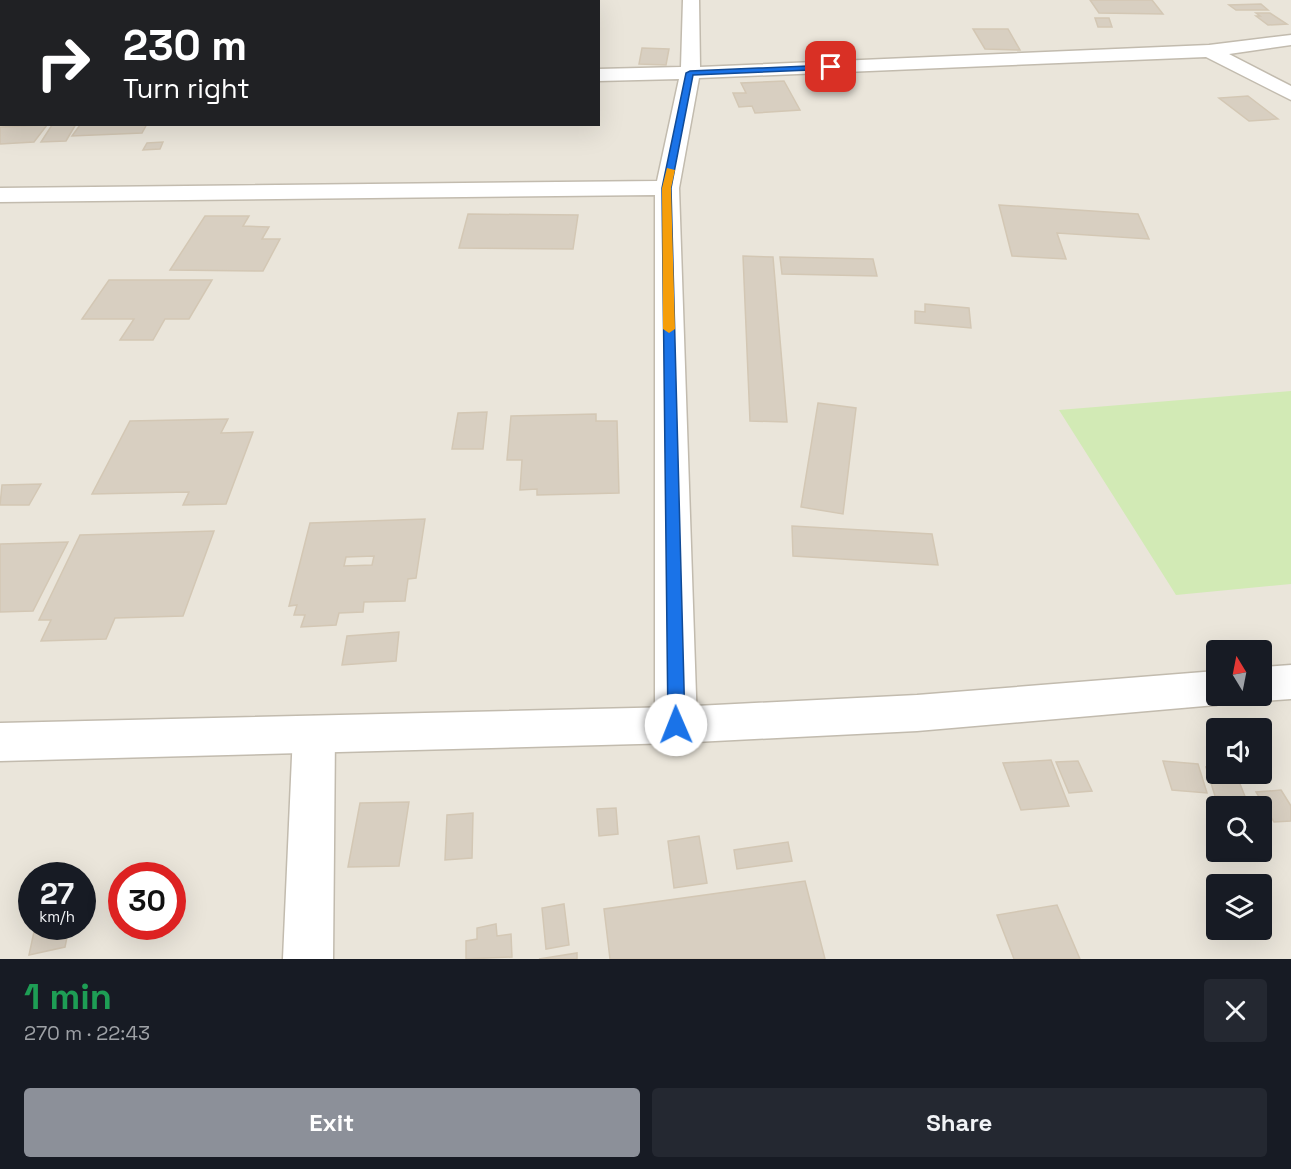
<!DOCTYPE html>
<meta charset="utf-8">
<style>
body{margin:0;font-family:"Space Grotesk",sans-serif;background:#242831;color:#f1f3f6;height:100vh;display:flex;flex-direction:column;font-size:22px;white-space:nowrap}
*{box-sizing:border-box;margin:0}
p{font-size:20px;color:#9ea1a6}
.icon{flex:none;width:33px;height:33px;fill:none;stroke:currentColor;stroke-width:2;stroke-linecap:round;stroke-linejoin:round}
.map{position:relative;height:959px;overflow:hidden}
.drawer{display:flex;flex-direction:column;background:#171b24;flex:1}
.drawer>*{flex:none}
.top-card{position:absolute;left:0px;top:0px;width:600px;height:126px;box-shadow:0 6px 24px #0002;background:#202124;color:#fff;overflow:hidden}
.needle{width:39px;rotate:350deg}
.controls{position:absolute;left:1206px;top:640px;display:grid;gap:12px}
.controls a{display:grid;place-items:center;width:66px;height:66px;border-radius:6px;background:#171b24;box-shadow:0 6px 24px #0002;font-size:30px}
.speed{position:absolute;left:18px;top:862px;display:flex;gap:12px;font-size:30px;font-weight:700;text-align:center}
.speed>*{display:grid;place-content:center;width:78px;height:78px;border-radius:50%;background:#171b24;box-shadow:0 6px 24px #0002;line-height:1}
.speed small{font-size:15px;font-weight:400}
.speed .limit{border:9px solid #d22;background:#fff;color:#111}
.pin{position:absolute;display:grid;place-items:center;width:51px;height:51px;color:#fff;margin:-26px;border-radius:12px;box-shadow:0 3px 9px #0006}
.me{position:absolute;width:66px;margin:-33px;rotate:359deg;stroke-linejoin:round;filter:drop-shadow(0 0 4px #0008)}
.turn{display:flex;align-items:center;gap:21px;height:126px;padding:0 24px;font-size:27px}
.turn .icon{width:78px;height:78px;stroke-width:2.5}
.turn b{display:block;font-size:42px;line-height:51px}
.round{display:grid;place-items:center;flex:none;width:63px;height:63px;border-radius:6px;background:#242831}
.head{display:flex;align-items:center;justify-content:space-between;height:102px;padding:0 24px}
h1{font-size:36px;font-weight:600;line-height:45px;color:#1e9e55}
.cta{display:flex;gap:12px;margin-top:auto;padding:12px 24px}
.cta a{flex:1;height:69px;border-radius:6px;background:#8c9099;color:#fff;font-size:24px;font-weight:600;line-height:69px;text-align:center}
.cta a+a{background:#242831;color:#f1f3f6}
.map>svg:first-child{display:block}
</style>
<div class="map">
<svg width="1291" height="959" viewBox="0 0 1291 959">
<rect width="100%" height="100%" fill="#f6f3ec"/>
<path fill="#eae5da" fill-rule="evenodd" d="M76 0H1291V959H0V38L2 124H598V2L74 1ZM1216 651H1262V696H1216ZM1216 729H1262V774H1216ZM1216 807H1262V852H1216ZM32 876H82V927H32ZM122 876H172V927H122ZM1216 885H1262V930H1216Z"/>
<path fill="#d2eab5" d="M0 0H269L2 2 0 70Z
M1291 391V584L1176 595 1059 410Z"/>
<path fill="#d8cfc1" stroke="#d3c7b4" stroke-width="1.5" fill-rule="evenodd" d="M1090 0H1152L1163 14 1099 13Z
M1261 4 1268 10H1236L1229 5Z
M1256 13H1270L1287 24 1268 25 1256 16H1260Z
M1095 18H1109L1112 27H1098Z
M973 29H1008L1020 50 985 49Z
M642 48 669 49 666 65 639 64Z
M784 81 800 110 755 113 752 106 739 107 733 93H746L741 83Z
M1248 96 1278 119 1249 121 1219 98Z
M76 124 66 141 41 142 52 125Z
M147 124 142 133 72 136 80 125Z
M47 125 34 142 0 144V127Z
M163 142 160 149 143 150 147 143Z
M999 205 1138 214 1149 239 1057 233 1066 259 1012 256Z
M468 214 578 215 573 249 459 248Z
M205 216H249L243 226 269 227 262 239H280L263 271 170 270Z
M743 256 773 257 787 422 750 421Z
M780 257 873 259 877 276 782 274Z
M109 280H212L189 319H165L153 340H120L134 319H82Z
M925 304 969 308 971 328 915 323V311L925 312Z
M818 403 856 408 843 514 801 507Z
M487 412 483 449H452L458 413Z
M596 414V421H617L619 493 537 495V489L520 490 522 460H507L511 416Z
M228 419 221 433 253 432 226 504 183 505 189 492 92 494 130 421Z
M41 484 29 505H0L2 485Z
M425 519 416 578 408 579 405 601 364 602 363 612 339 613 336 625 301 627 305 615H294L297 605 289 606 310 523ZM374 556 372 565 344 566 346 557Z
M792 526 932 534 938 565 793 556Z
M214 531 183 616 115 618 106 639 41 641 51 620H39L80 535Z
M68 542 33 611 0 612V544Z
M399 632 396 661 342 665 347 636Z
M1051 760 1069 806 1021 810 1003 763Z
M1078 761 1092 791 1069 793 1056 762Z
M1163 761 1198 764 1207 793 1172 790Z
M1206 767 1216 768V774H1236L1246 799 1215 796Z
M1281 790 1291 806V821L1274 822 1256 792Z
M409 802 399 866 348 867 360 803Z
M616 808 618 834 599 836 597 809Z
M473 813 472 858 445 860 447 815Z
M699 836 707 883 674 888 668 841Z
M788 842 792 861 737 869 734 850Z
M805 881 825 959H610L604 909Z
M564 904 569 945 546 949 542 908Z
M1057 905 1080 959H1014L997 915Z
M496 924 497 936 511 934 512 957 466 959V941L477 939V928Z
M35 927H69L65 947 29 955Z
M577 953V959H539Z"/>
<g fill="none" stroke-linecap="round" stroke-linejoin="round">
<g stroke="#c2bbae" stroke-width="3">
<path id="minor" d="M683 0H699L700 67 1209 45 1291 35V45L1229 54 1291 86V100L1206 57 699 78 679 188 697 725 691 738 676 743 661 738 655 725V195L0 202V188L657 181 679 79 598 81V69L681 67Z
M314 716 329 721 335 734 333 959H283L293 734 299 721Z"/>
</g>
<g stroke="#c2bbae" stroke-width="3">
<path id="tertiary" d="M1291 665V699L1262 701 1248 696H1262V667Z
M1216 671V696H1232L1230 700 1216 705 917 731 676 743 0 761V723L676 707 917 695Z"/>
</g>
<use href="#minor" fill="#fff" fill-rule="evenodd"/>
<use href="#tertiary" fill="#fff" fill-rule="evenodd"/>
</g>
<path fill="#1a73e8" stroke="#114b97" stroke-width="1.5" d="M831 65H834V69L693 75 671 188 685 725 683 731 676 733 670 731 668 725 662 188 686 73 690 71Z"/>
<path fill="#f59e0b" d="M667 168 675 170 671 188 675 329 669 333 663 329 662 188Z"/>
</svg>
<div class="controls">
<a><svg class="needle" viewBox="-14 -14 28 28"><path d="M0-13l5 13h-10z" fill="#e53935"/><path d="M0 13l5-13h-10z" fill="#9ea1a6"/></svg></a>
<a><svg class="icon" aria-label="sound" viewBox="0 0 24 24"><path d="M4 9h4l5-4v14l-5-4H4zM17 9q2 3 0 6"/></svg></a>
<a><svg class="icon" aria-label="search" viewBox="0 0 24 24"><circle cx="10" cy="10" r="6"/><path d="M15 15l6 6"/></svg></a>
<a><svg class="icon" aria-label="layers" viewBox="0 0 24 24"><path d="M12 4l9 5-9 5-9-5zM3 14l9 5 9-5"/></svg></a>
</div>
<div class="speed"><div>27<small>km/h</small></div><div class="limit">30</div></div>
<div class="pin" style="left:831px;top:67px;background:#d93025"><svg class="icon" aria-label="arrive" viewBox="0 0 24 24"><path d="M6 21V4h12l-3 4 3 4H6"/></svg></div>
<svg class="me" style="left:676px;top:725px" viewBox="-20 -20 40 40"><circle r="19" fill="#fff"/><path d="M0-13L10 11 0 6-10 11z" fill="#1a73e8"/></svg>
<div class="top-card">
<div class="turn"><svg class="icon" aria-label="right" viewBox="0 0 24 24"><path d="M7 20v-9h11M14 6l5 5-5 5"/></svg><div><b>230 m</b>Turn right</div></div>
</div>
</div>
<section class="drawer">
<div class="head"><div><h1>1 min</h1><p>270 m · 22:43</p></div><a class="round"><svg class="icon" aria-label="close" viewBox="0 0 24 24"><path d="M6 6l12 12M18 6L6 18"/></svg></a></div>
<div class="cta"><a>Exit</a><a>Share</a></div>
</section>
